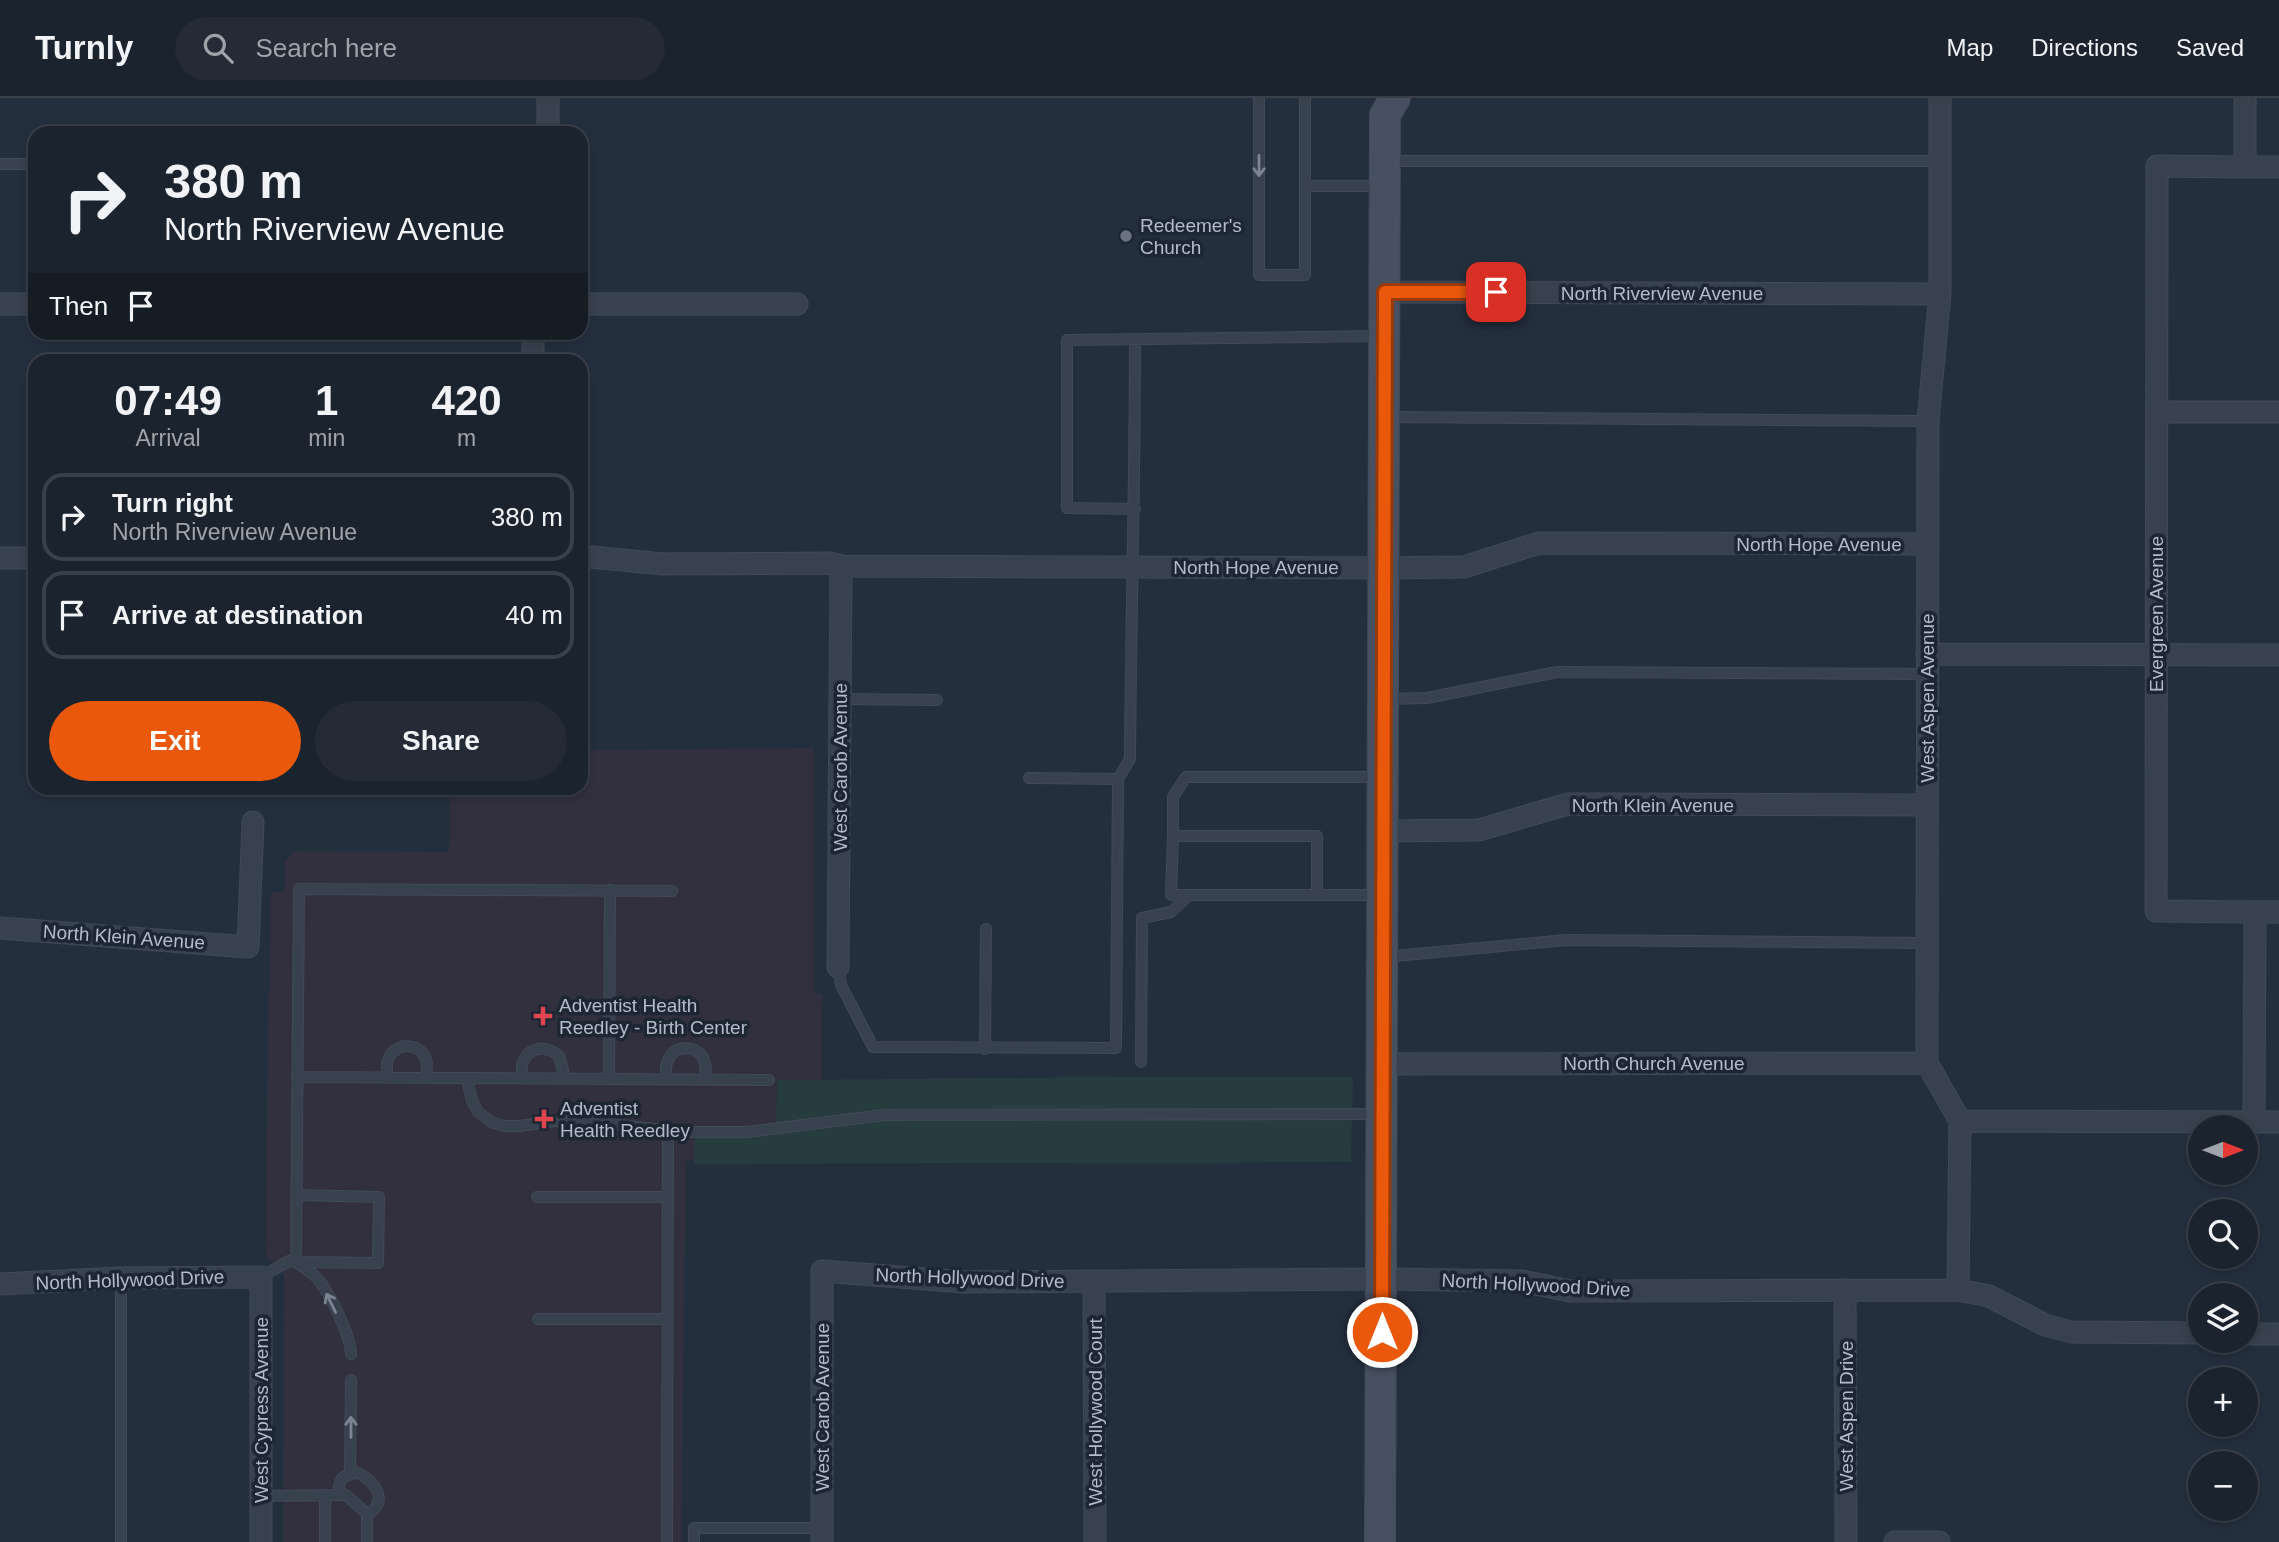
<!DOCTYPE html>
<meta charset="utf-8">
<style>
body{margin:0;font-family:Arial,sans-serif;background:#242b36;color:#f1f3f6;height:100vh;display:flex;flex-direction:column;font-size:26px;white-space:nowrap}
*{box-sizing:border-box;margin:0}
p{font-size:23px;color:#a0a4aa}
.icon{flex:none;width:38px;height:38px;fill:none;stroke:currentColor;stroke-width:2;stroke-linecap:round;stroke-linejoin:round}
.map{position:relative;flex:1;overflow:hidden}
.sheet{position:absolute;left:28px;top:256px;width:560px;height:441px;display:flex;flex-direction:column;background:#1b232e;border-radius:21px;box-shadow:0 4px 10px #0003,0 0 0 2px #39404a}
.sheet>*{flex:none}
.top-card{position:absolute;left:28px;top:28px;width:560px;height:214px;border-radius:21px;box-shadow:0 4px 10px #0003,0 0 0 2px #39404a;background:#1b232e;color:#f1f3f6;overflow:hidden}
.needle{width:46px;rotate:90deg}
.tools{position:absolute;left:2188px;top:1017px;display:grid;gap:14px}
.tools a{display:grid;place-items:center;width:70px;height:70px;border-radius:50%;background:#1b232e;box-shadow:0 4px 10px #0003,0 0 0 2px #39404a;font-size:35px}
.pin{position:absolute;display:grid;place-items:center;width:60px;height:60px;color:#fff;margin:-30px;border-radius:14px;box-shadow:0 4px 10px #0006}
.me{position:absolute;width:77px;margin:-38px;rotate:0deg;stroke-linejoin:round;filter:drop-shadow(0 0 5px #0008)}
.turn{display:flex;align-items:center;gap:24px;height:147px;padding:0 21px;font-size:32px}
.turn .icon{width:91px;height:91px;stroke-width:2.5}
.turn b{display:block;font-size:49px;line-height:60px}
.then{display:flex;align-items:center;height:66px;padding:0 21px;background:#0003;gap:14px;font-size:26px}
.eta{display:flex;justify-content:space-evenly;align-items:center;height:119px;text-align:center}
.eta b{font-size:42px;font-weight:600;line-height:49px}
.button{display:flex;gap:14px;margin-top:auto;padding:14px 21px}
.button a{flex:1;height:80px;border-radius:42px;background:#ea580c;color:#fff;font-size:28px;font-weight:600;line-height:80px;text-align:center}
.button a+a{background:#242b36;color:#f1f3f6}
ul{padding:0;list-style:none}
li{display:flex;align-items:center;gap:21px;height:88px;margin:0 14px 10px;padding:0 7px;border:4px solid #39404a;border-radius:21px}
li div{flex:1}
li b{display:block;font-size:26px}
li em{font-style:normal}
header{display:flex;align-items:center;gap:42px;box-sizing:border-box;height:98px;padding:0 35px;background:#1b232e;border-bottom:2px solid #39404a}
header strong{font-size:33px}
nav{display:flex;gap:38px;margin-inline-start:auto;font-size:24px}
.search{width:490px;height:63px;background:#242b36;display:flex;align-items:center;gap:18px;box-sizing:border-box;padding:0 24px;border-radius:38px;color:#a0a4aa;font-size:26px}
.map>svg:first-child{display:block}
</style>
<header>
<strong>Turnly</strong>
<div class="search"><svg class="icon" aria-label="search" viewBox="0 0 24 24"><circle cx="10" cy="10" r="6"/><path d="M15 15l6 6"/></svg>Search here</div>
<nav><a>Map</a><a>Directions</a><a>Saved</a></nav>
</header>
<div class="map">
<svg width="2279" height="1444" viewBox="0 0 2279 1444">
<rect width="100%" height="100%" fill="#242f3e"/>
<path fill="#32303f" d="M814 650V894L822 897 821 1060 686 1062 681 1444H283L284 1176 276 1164 266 1160 268 896 270 894 271 794H285V764L294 753 449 754 450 690H581V652Z"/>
<path fill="#263c3f" d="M1130 979H1353L1351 1064 694 1066 695 1034 776 1031 777 982Z"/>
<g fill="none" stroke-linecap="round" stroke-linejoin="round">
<g stroke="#414a57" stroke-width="12">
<path id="lane" d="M1259 0V177H1305V0
M1386 63H1940
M0 66H35
M1305 88H1383
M1384 319 1928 323
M1135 411 1067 410V242L1381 238
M840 601 937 602
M1383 601 1427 600 1557 574 1927 576
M1029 680 1118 681
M1173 738V699L1186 679H1380
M1317 797H1171L1173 738H1317V797H1379
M1384 859 1566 842 1926 845
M838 869 841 887 873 949 1116 950 1118 681 1130 661C1131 521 1135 381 1135 242
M985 951 986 831
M1141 964 1142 820 1171 814 1189 797
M297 979 769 982
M388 979C378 937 438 939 425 979
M467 980 472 1003 478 1014 493 1025 505 1028H519L554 1023H583L682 1034H747L884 1017 1379 1016
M523 980C516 956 540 941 559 958L563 972 560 980
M609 980 610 792
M667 981C658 938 716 942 704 981
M537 1099H668
M296 1164 378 1165 379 1099 297 1097
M297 1165C303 1169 310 1173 316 1179 329 1193 350 1236 351 1256
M261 1179 289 1163 296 1164 299 791 672 793
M538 1221H668
M350 1375 351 1282
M325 1397V1444
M261 1398 340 1397H346L367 1416C391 1405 374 1380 355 1374L342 1380 339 1388 340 1397
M121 1444V1180
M367 1444V1416
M667 1444 668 1033
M694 1444V1430H822"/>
</g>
<g stroke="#414a57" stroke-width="23">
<path id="street" d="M1940 0V196L1928 323 1927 965 1960 1023 1958 1192
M2245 0V69L2157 68 2156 813 2255 814 2254 1024
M548 35V0
M2245 69H2279
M1385 194 1940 196
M0 206H35
M581 206H797
M533 262V234
M2157 314H2279
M581 458 663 466 831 465 841 468 1382 470 1464 469 1539 445 1928 446
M0 460H35
M1927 556 2279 557
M1382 733 1479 732 1568 706 1927 707
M2255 814H2279
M0 830 248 849 253 724
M838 869 841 468
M1382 966 1927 965
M1960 1023 2279 1024
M1094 1184 1095 1444
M0 1186 121 1180 261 1179V1444
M1845 1192 1846 1444
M2245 1236H2279
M822 1444V1173L964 1184 1382 1181 1522 1183 1570 1193 1958 1192 1989 1198 2045 1227 2071 1234 2200 1235
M1895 1444H1939"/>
</g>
<g stroke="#414a57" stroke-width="32">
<path id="secondary" d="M1380 1444 1385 17 1395 0"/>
</g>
<use href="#lane" stroke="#38414e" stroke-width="10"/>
<use href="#street" stroke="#38414e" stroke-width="21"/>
<use href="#secondary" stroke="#465061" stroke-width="30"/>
</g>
<defs><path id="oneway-shaft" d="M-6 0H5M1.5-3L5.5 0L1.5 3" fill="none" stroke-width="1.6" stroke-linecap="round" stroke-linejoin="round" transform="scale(1.75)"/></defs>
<g stroke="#7c8592">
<use href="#oneway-shaft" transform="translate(1259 68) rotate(90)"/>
<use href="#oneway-shaft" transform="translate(331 1205) rotate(-116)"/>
<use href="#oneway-shaft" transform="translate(351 1329) rotate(-90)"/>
</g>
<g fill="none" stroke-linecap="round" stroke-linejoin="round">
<g stroke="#983908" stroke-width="18">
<path id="route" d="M1382 1234 1385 194H1496"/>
</g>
<use href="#route" stroke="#ea580c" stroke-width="12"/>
</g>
<circle fill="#6b7280" stroke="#1d2633" stroke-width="2.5" cx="1126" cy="138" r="7"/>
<g fill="#e0444e" stroke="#1d2633" stroke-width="2.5">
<path d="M539.5 907.5h7v7h7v7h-7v7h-7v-7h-7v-7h7z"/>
<path d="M540.5 1010.5h7v7h7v7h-7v7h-7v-7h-7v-7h7z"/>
</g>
<g text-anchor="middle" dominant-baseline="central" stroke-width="7" stroke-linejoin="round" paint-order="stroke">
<g font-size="19" fill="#b4bcc9" stroke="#1d2633" text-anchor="start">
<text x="1140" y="127">Redeemer's<tspan x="1140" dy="22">Church</tspan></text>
<text x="559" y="907">Adventist Health<tspan x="559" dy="22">Reedley - Birth Center</tspan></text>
<text x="560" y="1010">Adventist<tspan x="560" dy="22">Health Reedley</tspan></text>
</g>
<g font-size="19" fill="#b4bcc9" stroke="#1d2633">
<text x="1662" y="195">North Riverview Avenue</text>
<text x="1819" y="446">North Hope Avenue</text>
<text x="1256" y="469">North Hope Avenue</text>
<text transform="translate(2156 516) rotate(-90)">Evergreen Avenue</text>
<text transform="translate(1927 600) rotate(-90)">West Aspen Avenue</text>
<text transform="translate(840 669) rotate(-90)">West Carob Avenue</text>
<text x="1653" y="707">North Klein Avenue</text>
<text transform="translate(124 839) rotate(4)">North Klein Avenue</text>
<text x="1654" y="965">North Church Avenue</text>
<text transform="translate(970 1180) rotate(2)">North Hollywood Drive</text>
<text transform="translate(130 1182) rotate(-2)">North Hollywood Drive</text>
<text transform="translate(1536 1187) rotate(3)">North Hollywood Drive</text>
<text transform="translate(822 1309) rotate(-90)">West Carob Avenue</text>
<text transform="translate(261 1312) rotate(-90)">West Cypress Avenue</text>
<text transform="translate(1095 1314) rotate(-90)">West Hollywood Court</text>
<text transform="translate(1846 1318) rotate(-90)">West Aspen Drive</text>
</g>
</g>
</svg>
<div class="tools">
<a><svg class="needle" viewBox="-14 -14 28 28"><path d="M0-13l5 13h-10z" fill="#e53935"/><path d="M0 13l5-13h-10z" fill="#a0a4aa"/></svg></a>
<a><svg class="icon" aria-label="search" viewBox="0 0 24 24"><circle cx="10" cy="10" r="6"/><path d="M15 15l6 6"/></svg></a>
<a><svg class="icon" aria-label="layers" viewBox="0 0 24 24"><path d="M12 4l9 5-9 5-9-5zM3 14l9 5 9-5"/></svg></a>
<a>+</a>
<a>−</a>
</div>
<div class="pin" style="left:1496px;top:194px;background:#d93025"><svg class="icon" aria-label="arrive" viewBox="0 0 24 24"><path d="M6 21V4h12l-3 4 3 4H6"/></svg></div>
<svg class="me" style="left:1382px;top:1234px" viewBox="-20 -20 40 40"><circle r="17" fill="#ea580c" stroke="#fff" stroke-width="3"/><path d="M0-11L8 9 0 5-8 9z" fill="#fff"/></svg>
<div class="top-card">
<div class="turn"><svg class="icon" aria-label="right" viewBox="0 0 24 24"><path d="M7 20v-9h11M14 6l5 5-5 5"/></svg><div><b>380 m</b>North Riverview Avenue</div></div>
<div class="then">Then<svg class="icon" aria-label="arrive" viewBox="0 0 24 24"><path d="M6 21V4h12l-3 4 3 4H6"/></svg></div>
</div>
<section class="sheet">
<div class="eta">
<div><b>07:49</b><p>Arrival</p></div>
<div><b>1</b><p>min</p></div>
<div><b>420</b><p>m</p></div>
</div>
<ul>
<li><svg class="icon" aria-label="right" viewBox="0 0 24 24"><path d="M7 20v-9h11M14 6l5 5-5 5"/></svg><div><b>Turn right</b><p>North Riverview Avenue</p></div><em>380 m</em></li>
<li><svg class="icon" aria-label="arrive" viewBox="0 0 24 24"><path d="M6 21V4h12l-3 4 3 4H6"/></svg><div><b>Arrive at destination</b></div><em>40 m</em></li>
</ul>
<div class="button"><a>Exit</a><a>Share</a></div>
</section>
</div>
